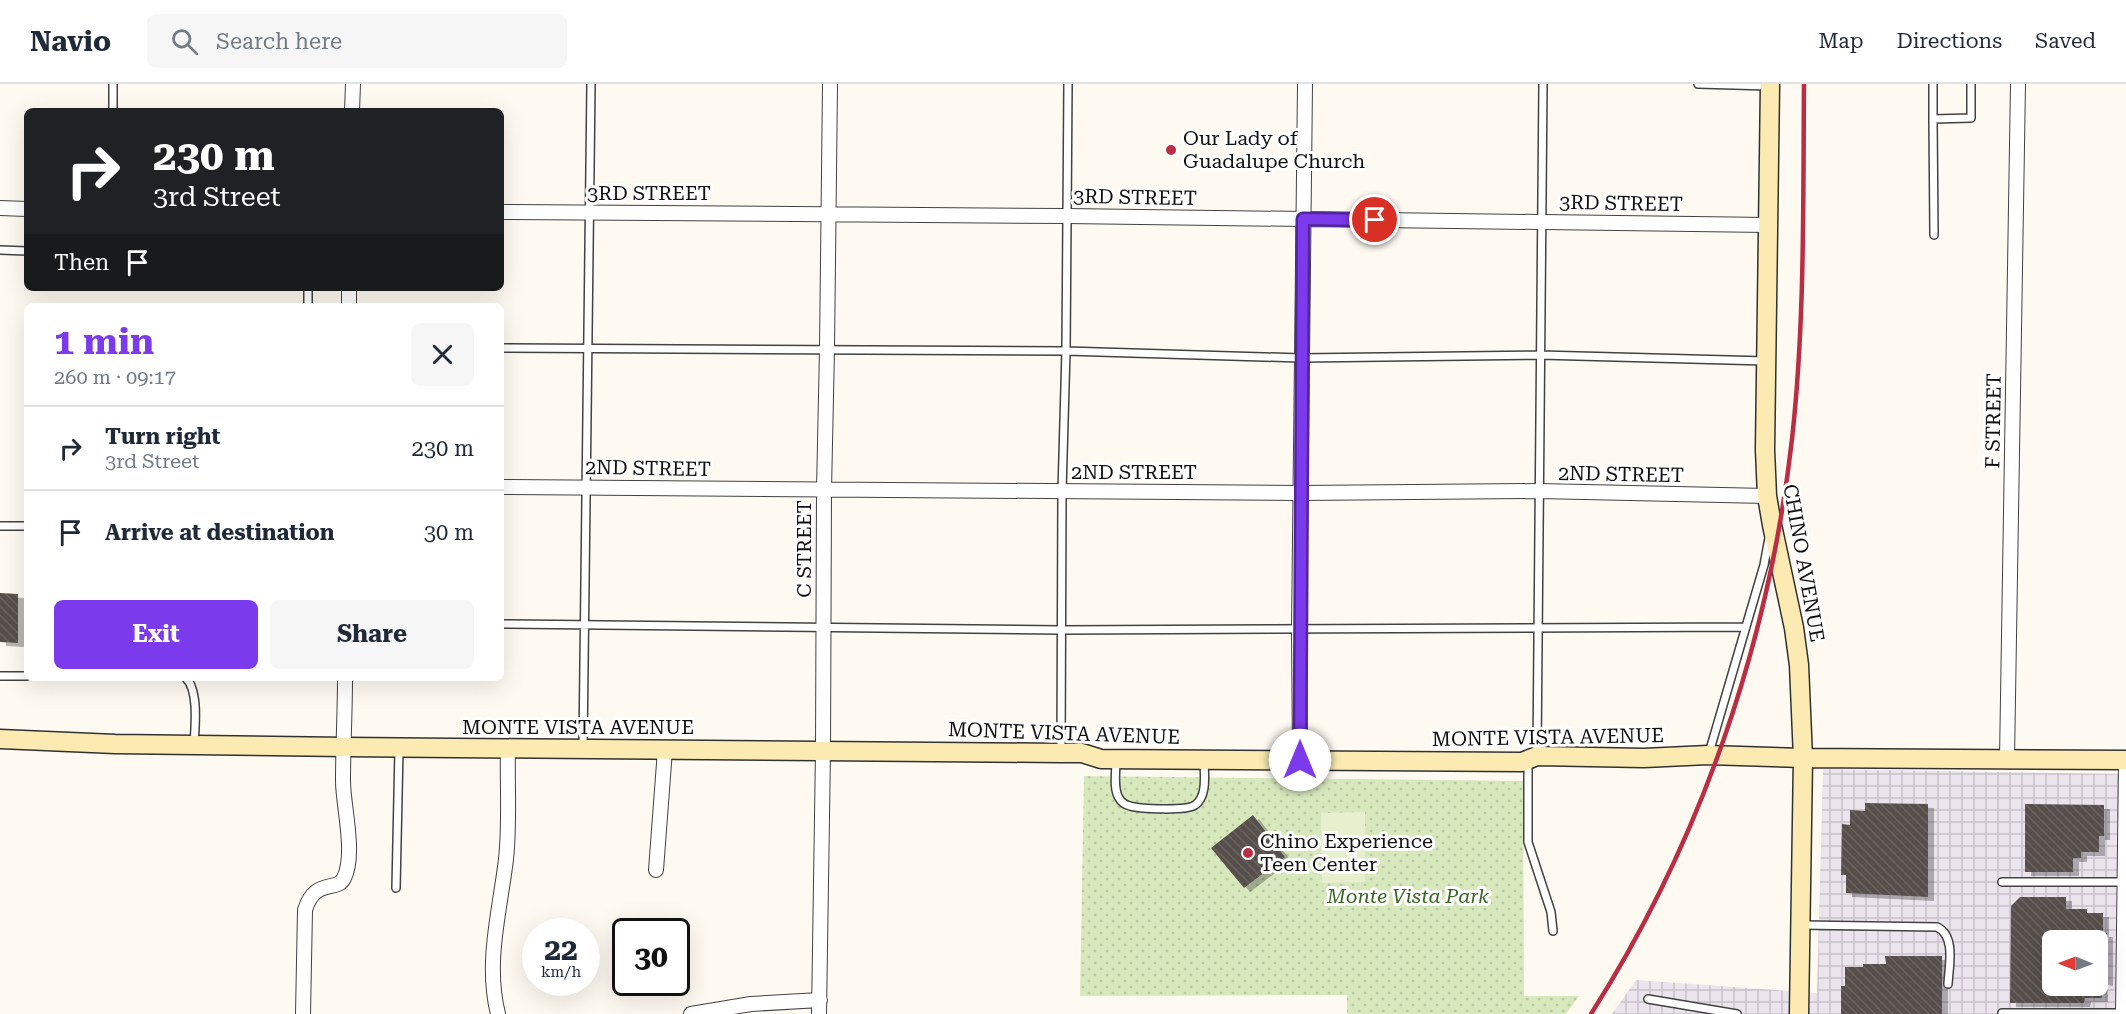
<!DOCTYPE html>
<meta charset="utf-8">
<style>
body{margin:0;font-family:"Roboto Serif",serif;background:#f6f6f7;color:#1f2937;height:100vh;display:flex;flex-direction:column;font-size:22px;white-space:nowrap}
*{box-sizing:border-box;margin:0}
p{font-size:20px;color:#747a83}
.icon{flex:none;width:33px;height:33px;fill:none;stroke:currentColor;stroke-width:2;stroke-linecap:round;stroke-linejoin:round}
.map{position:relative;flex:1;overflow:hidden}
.drawer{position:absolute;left:24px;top:219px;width:480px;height:378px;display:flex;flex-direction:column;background:#fff;border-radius:9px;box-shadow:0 6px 24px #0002}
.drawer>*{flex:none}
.banner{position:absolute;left:24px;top:24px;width:480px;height:183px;border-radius:9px;box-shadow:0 6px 24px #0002;background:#202124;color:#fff;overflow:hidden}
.needle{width:39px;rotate:271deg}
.tools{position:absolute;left:2042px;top:846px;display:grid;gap:12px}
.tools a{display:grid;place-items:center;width:66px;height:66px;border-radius:9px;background:#fff;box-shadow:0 6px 24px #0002;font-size:30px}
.speed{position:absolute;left:522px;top:834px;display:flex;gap:12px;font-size:30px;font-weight:700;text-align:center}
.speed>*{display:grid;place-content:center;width:78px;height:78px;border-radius:50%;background:#fff;box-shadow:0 6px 24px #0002;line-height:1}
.speed small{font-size:15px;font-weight:400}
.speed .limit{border:3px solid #111;border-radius:9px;background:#fff;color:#111}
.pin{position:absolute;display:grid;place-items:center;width:51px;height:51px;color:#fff;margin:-26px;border:3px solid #fff;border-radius:50%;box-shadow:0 2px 6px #0007}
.me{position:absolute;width:66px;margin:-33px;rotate:0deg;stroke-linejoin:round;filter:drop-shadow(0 0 4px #0008)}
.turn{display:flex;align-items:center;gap:21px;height:126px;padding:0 30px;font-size:27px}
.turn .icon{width:78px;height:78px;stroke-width:2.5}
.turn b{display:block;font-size:42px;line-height:51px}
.then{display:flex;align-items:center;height:57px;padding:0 30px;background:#0003;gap:12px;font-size:22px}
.round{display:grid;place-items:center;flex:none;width:63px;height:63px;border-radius:9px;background:#f6f6f7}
.head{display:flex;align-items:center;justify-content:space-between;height:102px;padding:0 30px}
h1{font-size:36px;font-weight:700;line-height:45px;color:#7c3aed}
.action{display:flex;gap:12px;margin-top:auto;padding:12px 30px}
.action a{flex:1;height:69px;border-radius:9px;background:#7c3aed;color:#fff;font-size:24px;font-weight:700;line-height:69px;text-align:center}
.action a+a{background:#f6f6f7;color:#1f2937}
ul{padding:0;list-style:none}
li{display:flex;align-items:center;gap:18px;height:84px;padding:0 30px;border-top:2px solid #e0e1e3}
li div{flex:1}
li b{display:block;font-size:22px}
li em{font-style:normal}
header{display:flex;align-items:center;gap:36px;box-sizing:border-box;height:84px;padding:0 30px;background:#fff;border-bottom:2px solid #e0e1e3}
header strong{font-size:28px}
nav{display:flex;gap:33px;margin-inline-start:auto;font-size:21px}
.search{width:420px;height:54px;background:#f6f6f7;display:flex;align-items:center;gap:15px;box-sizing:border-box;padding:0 21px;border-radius:9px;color:#747a83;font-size:22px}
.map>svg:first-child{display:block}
</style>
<header>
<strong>Navio</strong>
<div class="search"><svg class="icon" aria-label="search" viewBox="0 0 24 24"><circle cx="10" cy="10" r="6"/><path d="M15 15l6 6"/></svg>Search here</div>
<nav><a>Map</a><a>Directions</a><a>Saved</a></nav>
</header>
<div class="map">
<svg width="2126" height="930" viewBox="0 0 2126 930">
<defs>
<pattern id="industrial-grid" width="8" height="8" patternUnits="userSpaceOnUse" patternTransform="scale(1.5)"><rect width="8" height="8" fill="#ebe4ed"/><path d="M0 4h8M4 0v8" fill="none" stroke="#c8c2ca"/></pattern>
<pattern id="grass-dots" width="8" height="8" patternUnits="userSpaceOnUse" patternTransform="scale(1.5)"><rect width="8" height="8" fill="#d8e8bd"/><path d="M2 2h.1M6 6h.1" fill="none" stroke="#b8c6a1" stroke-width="1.8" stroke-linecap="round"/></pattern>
<pattern id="building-back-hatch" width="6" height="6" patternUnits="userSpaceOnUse" patternTransform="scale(1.5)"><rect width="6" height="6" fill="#574f4c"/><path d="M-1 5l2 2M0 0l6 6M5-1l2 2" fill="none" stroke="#6a6461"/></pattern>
<filter id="shadow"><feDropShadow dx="6" dy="4" stdDeviation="0" flood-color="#0004"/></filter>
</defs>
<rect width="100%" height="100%" fill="#fefaf2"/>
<path fill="url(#industrial-grid)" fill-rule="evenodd" d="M1823 685 2126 690V930H1612L1636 896 1817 909ZM2052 856H2097V902H2052Z"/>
<path fill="url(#grass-dots)" d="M1084 692 1523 697 1524 912H1579L1566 930H1347V911L1080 912Z"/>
<path fill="#e8efce" d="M1365 728V798L1322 799 1321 729Z"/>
<path fill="url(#building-back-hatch)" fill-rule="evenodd" filter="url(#shadow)" d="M0 509 18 510V559L0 558Z
M1865 719 1928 720V813L1846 809V791H1841L1842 740 1850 741V726L1865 727Z
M2025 720 2104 721V752H2099V768H2081V774H2073V788H2025Z
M1253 731 1285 773 1244 804 1211 764Z
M2020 813H2066V825H2087V829H2103V849H2107V898L2102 897V914H2085L2084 919H2010L2011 822ZM2052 856H2097V902H2052Z
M1885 872H1942V930H1841V902H1845V883H1863V880H1886Z"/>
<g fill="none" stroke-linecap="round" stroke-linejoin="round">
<g stroke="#424242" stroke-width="10">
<path id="lane" d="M1698 0 1769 2
M1933 0V35L1971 34V0
M113 27V0
M1933 35 1934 151
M0 166 27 167
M308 204V222
M501 264 1066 267 1301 274 1540 271 1766 277
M0 442H27
M501 540 1061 546 1746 543
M0 592H27
M186 594C199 607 195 643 194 661
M583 663 591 0
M1061 669 1062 407 1066 267 1068 0
M1709 669 1764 481 1769 454
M1537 670 1543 0
M1116 677C1116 688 1113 705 1119 714 1121 718 1126 721 1130 722 1140 725 1187 727 1195 721 1208 712 1204 689 1204 676
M1528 678V758L1551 828 1553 847
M2002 798H2125
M396 804 399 665
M1802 841 1937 843C1956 852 1949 882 1948 900
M1648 915 1737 930
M2002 929H2123"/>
</g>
<g stroke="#424242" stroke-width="16">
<path id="street" d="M352 27 353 0
M0 124 27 125
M501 128 1066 132 1768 141
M349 222V204
M501 403 1300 409 1539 407 1767 412
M2007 675 2018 0
M1300 676 1299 546 1305 0
M656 786 665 666
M303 930 305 826C315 793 337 809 344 794 356 770 343 722 343 697 343 662 345 628 345 594
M498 930C485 878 500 827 506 775 510 739 507 701 508 665
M691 930 751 920 820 916
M819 930 823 667 824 406 827 265 830 0
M2123 930 2126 677"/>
</g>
<g stroke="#313131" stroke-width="21">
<path id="secondary" d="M1770 0 1765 366 1767 412 1772 441 1794 544 1799 581 1803 674 1799 930
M0 655 115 660 345 663 1061 669H1082L1101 675 1522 678 1537 672 1644 674 1708 671 1803 674 2126 676"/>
</g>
<use href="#lane" stroke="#fff" stroke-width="7"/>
<use href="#street" stroke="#fff" stroke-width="14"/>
<use href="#secondary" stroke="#fbeab1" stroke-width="18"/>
<path stroke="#b92e45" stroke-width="4.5" d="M1591 930C1701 757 1769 559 1792 355 1805 238 1803 118 1804 0"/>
</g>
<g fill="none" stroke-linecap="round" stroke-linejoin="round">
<g stroke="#51269a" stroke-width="15">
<path id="route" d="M1300 676 1303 135 1375 136"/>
</g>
<use href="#route" stroke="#7c3aed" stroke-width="10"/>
</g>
<g fill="#b92e45" stroke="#fff" stroke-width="2">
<circle cx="1171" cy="66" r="6"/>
<circle cx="1248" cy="769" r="6"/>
</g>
<g text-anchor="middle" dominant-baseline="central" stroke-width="6" stroke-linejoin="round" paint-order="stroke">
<g font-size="20" fill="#0f0f0f" stroke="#fff" text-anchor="start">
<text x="1183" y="54">Our Lady of<tspan x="1183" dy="23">Guadalupe Church</tspan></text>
<text x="1260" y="757">Chino Experience<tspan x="1260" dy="23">Teen Center</tspan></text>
</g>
<g font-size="20" fill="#0f0f0f" stroke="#fff">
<text x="649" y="109">3RD STREET</text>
<text transform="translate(1135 113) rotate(1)">3RD STREET</text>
<text transform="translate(1621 119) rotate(1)">3RD STREET</text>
<text transform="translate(1993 337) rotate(-89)">F STREET</text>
<text transform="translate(648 384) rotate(1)">2ND STREET</text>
<text x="1134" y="388">2ND STREET</text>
<text transform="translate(1621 390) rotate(1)">2ND STREET</text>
<text transform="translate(804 465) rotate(-90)">C STREET</text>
<text transform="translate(1804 479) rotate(80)">CHINO AVENUE</text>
<text x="578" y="643">MONTE VISTA AVENUE</text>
<text transform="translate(1064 649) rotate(2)">MONTE VISTA AVENUE</text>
<text transform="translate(1548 653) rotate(-1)">MONTE VISTA AVENUE</text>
</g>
<g font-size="20" font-style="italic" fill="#386422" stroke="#fff">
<text x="1408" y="812">Monte Vista Park</text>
</g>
</g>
</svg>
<div class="tools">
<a><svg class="needle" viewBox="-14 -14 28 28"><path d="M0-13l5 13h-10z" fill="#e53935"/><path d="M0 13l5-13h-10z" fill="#747a83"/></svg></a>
</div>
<div class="speed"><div>22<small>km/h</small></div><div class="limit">30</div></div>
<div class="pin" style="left:1375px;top:136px;background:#d93025"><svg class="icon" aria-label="arrive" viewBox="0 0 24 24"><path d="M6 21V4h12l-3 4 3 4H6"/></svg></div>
<svg class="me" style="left:1300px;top:676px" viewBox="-20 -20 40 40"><circle r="19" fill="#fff"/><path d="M0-13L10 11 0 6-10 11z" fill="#7c3aed"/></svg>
<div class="banner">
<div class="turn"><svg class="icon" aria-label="right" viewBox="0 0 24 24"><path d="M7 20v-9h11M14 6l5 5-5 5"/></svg><div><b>230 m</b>3rd Street</div></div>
<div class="then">Then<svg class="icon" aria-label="arrive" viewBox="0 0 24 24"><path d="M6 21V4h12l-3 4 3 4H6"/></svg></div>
</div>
<section class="drawer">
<div class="head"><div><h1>1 min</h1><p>260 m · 09:17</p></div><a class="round"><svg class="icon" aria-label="close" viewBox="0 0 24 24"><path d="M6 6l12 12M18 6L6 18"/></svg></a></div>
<ul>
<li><svg class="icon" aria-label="right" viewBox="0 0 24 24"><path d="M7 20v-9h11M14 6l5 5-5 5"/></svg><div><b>Turn right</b><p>3rd Street</p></div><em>230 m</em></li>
<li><svg class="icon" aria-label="arrive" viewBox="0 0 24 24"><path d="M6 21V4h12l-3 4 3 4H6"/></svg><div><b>Arrive at destination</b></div><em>30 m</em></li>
</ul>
<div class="action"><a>Exit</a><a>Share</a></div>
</section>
</div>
